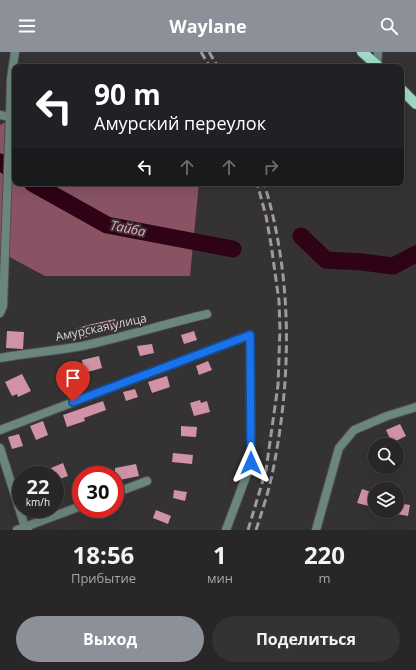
<!DOCTYPE html>
<html lang="ru">
<meta charset="utf-8">
<style>
body{margin:0;font-family:"Open Sans",sans-serif;background:#343232;color:#f1f3f6;height:100vh;display:flex;flex-direction:column;font-size:15px;white-space:nowrap}
*{box-sizing:border-box;margin:0}
p{font-size:13px;color:#a5a5a7}
.icon{flex:none;width:22px;height:22px;fill:none;stroke:currentColor;stroke-width:2;stroke-linecap:round;stroke-linejoin:round}
.map{position:relative;height:478px;overflow:hidden}
.details{display:flex;flex-direction:column;background:#282626;flex:1}
.details>*{flex:none}
.banner{position:absolute;left:12px;top:12px;width:392px;height:122px;border-radius:8px;box-shadow:0 4px 16px #0002,0 0 0 1px #444343;background:#202124;color:#fff;overflow:hidden}
.buttons{position:absolute;left:368px;top:386px;display:grid;gap:8px}
.buttons a{display:grid;place-items:center;width:36px;height:36px;border-radius:50%;background:#282626;box-shadow:0 4px 16px #0002,0 0 0 1px #444343;font-size:20px}
.speed{position:absolute;left:12px;top:414px;display:flex;gap:8px;font-size:20px;font-weight:700;text-align:center}
.speed>*{display:grid;place-content:center;width:52px;height:52px;border-radius:50%;background:#282626;box-shadow:0 4px 16px #0002,0 0 0 1px #444343;line-height:1}
.speed small{font-size:10px;font-weight:400}
.speed .limit{border:6px solid #d22;background:#fff;color:#111}
.pin{position:absolute;display:grid;place-items:center;width:34px;height:34px;color:#fff;margin:-41px -17px;border-radius:50% 50% 50% 0;rotate:-45deg;box-shadow:0 0 4px #0007}
.pin .icon{rotate:45deg}
.me{position:absolute;width:44px;margin:-22px;rotate:0deg;stroke-linejoin:round;filter:drop-shadow(0 0 3px #0008)}
.turn{display:flex;align-items:center;gap:14px;height:84px;padding:0 16px;font-size:18px}
.turn .icon{width:52px;height:52px;stroke-width:2.5}
.turn b{display:block;font-size:28px;line-height:34px}
.lanes{display:flex;align-items:center;height:38px;padding:0 16px;background:#0003;justify-content:center;gap:20px;direction:ltr}
.lanes .off{opacity:.35}
.eta{display:flex;justify-content:space-evenly;align-items:center;height:68px;text-align:center}
.eta b{font-size:24px;font-weight:700;line-height:28px}
.primary-button{display:flex;gap:8px;margin-top:auto;padding:8px 16px}
.primary-button a{flex:1;height:46px;border-radius:24px;background:#8c9099;color:#fff;font-size:16px;font-weight:700;line-height:46px;text-align:center}
.primary-button a+a{background:#343232;color:#f1f3f6}
header{display:flex;justify-content:space-between;align-items:center;height:52px;padding:0 16px;background:#8c9099;color:#fff;font-size:18px;font-weight:700}
.map>svg:first-child{display:block}
</style>
<header><svg class="icon" aria-label="menu" viewBox="0 0 24 24"><path d="M4 6h16M4 12h16M4 18h16"/></svg>Waylane<svg class="icon" aria-label="search" viewBox="0 0 24 24"><circle cx="10" cy="10" r="6"/><path d="M15 15l6 6"/></svg></header>
<div class="map">
<svg width="416" height="478" viewBox="0 0 416 478">
<rect width="100%" height="100%" fill="#353233"/>
<path fill="#895364" d="M15 65V131H199L190 224H45L0 200V73Z"/>
<g fill="none" stroke-linecap="round" stroke-linejoin="round">
<path stroke="#2f0215" stroke-width="17" d="M0 110 15 120
M32 131 107 173 233 197
M301 184 326 208 362 210 393 214 416 202"/>
</g>
<path fill="#cf93a5" d="M115 267 117 277 102 281V280L79 287 75 277 88 273Z
M7 279 24 280 23 297 6 296Z
M194 279 197 288 184 292 181 283Z
M152 292 154 301 140 304 137 294Z
M99 304 102 316 84 321 82 308Z
M208 309 212 318 199 323 196 314Z
M22 322 31 339 18 345 17 342 12 344 5 330Z
M167 324 170 335 152 341 148 330Z
M135 337 138 345 126 349 123 340Z
M200 348 201 351 207 349 210 360 194 364 190 351Z
M103 349 106 358 84 366 85 369 67 375 63 363Z
M43 369 48 383 36 388 30 374Z
M400 372 406 384 392 391 386 378Z
M181 374 197 375 196 385 181 384Z
M19 382 23 394 12 397 8 385Z
M173 401 193 403 192 412 172 410Z
M63 411 68 424 60 427 58 423H54L51 416Z
M136 412 139 424 115 429V416Z
M362 437 374 441 369 454 357 451Z
M174 438 187 440 185 449 173 446Z
M397 451 410 453 408 464 397 462Z
M156 458 171 464 168 472 153 466Z"/>
<g fill="none" stroke-linecap="round" stroke-linejoin="round">
<g stroke="#524f50" stroke-width="10">
<path id="street" d="M377 13 378 0
M0 63 10 65
M0 261 3 254 10 65 11 27 15 0
M0 306C27 301 55 299 82 294 124 285 165 272 207 262
M0 378 250 283 251 411 226 478
M0 396 25 475 28 478
M115 441 147 429
M17 478 81 454
M316 478 339 396 354 378 387 364 416 355"/>
</g>
<g stroke="#524f50" stroke-width="12">
<path id="primary" d="M362 0 379 15
M401 37 416 52"/>
</g>
<use href="#street" stroke="#6b867d" stroke-width="8"/>
<use href="#primary" stroke="#a1dac7" stroke-width="10"/>
<path stroke="#9d9b9c" stroke-width="3" stroke-dasharray="8 4" stroke-linecap="butt" d="M201 0 210 15
M209 0 218 15
M248 478 266 418 270 390 278 333 280 277 279 249 271 192 266 164 257 131
M256 478C262 460 268 441 272 423 292 327 293 225 264 131"/>
</g>
<g fill="none" stroke-linecap="round" stroke-linejoin="round">
<g stroke="#114b97" stroke-width="10">
<path id="route" d="M73 350 250 283 251 411"/>
</g>
<use href="#route" stroke="#1a73e8" stroke-width="7"/>
</g>
<g text-anchor="middle" dominant-baseline="central" stroke-width="4" stroke-linejoin="round" paint-order="stroke">
<g font-size="12" fill="#d4d2d3" stroke="#353233">
<text transform="translate(101 275) rotate(-12)">Амурская улица</text>
</g>
<g font-size="13" font-style="italic" fill="#f9a3be" stroke="#353233">
<text transform="translate(128 176) rotate(12)">Тайба</text>
</g>
</g>
</svg>
<div class="buttons">
<a><svg class="icon" aria-label="search" viewBox="0 0 24 24"><circle cx="10" cy="10" r="6"/><path d="M15 15l6 6"/></svg></a>
<a><svg class="icon" aria-label="layers" viewBox="0 0 24 24"><path d="M12 4l9 5-9 5-9-5zM3 14l9 5 9-5"/></svg></a>
</div>
<div class="speed"><div>22<small>km/h</small></div><div class="limit">30</div></div>
<div class="pin" style="left:73px;top:350px;background:#d93025"><svg class="icon" aria-label="arrive" viewBox="0 0 24 24"><path d="M6 21V4h12l-3 4 3 4H6"/></svg></div>
<svg class="me" style="left:251px;top:411px" viewBox="-20 -20 40 40"><path d="M0-17L14 15 0 8-14 15z" fill="#1a73e8" stroke="#fff" stroke-width="4"/></svg>
<div class="banner">
<div class="turn"><svg class="icon" aria-label="left" viewBox="0 0 24 24"><path d="M17 20v-9H6M10 6l-5 5 5 5"/></svg><div><b>90 m</b>Амурский переулок</div></div>
<div class="lanes"><svg class="icon" aria-label="left" viewBox="0 0 24 24"><path d="M17 20v-9H6M10 6l-5 5 5 5"/></svg><svg class="icon off" aria-label="ahead" viewBox="0 0 24 24"><path d="M12 20V5M6 11l6-6 6 6"/></svg><svg class="icon off" aria-label="ahead" viewBox="0 0 24 24"><path d="M12 20V5M6 11l6-6 6 6"/></svg><svg class="icon off" aria-label="right" viewBox="0 0 24 24"><path d="M7 20v-9h11M14 6l5 5-5 5"/></svg></div>
</div>
</div>
<section class="details">
<div class="eta">
<div><b>18:56</b><p>Прибытие</p></div>
<div><b>1</b><p>мин</p></div>
<div><b>220</b><p>m</p></div>
</div>
<div class="primary-button"><a>Выход</a><a>Поделиться</a></div>
</section>
